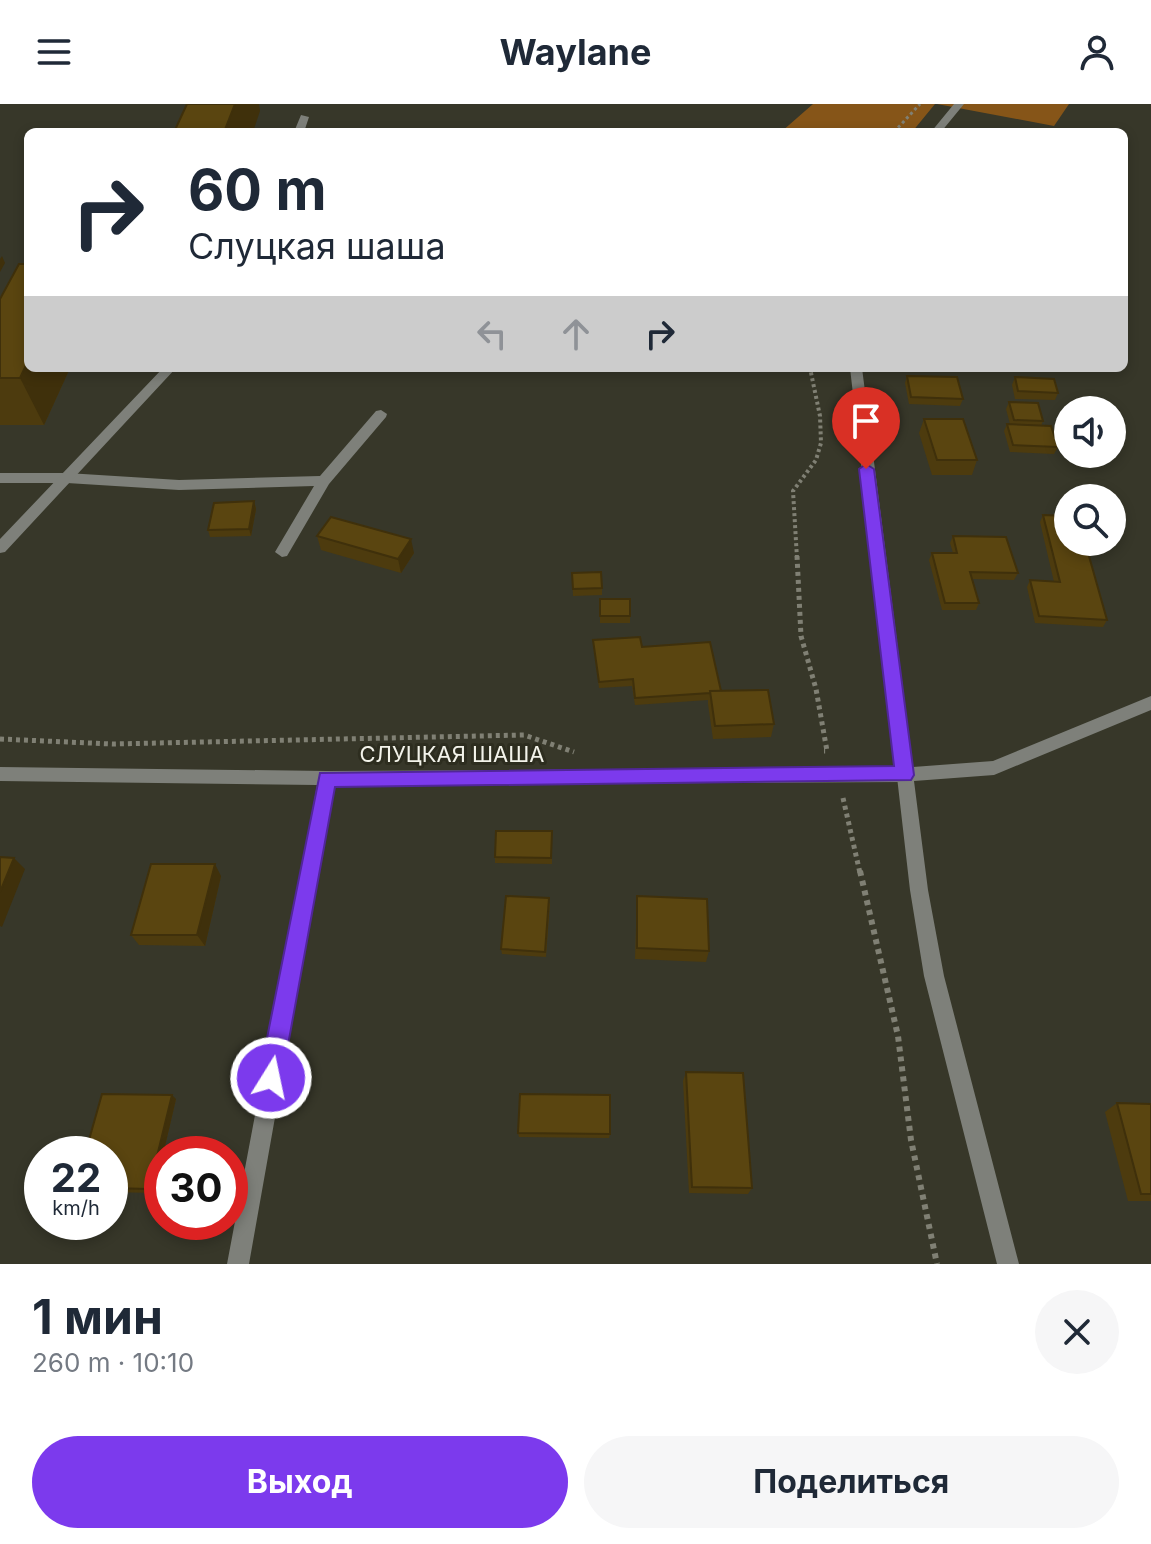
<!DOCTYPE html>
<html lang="ru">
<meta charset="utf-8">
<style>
body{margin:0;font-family:Inter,sans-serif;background:#f6f6f7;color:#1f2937;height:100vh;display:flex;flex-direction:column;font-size:30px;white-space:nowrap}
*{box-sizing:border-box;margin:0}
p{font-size:26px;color:#747a83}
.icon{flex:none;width:44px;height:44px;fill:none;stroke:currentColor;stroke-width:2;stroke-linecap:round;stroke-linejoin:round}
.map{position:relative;height:1160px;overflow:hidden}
.panel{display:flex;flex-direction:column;background:#fff;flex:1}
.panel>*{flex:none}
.banner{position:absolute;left:24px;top:24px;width:1104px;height:244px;border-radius:12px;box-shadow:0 4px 12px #0003;background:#fff;color:#1f2937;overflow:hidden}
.fabs{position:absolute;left:1054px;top:292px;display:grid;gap:16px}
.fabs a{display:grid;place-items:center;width:72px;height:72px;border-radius:50%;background:#fff;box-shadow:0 4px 12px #0003;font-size:40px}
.speed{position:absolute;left:24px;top:1032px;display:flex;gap:16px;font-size:40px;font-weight:700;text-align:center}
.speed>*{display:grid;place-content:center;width:104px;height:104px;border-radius:50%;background:#fff;box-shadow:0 4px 12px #0003;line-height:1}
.speed small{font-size:20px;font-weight:400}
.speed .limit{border:12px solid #d22;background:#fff;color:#111}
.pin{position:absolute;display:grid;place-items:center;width:68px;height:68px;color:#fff;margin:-82px -34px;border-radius:50% 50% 50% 0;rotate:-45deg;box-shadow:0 0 8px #0007}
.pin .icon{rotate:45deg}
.me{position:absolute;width:88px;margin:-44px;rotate:10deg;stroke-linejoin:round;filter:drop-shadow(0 0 6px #0008)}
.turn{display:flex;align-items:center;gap:28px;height:168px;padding:0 32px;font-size:36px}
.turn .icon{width:104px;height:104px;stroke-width:2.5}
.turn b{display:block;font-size:56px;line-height:68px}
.lanes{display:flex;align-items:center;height:76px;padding:0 32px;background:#0003;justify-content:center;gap:40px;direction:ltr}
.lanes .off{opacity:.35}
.round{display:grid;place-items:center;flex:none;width:84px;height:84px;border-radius:42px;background:#f6f6f7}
.head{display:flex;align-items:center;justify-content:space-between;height:136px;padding:0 32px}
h1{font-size:48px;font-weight:700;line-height:60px}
.action{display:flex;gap:16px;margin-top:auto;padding:16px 32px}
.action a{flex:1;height:92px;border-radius:48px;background:#7c3aed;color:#fff;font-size:32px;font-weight:700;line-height:92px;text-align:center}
.action a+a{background:#f6f6f7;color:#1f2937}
header{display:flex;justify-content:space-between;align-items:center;height:104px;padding:0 32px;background:#fff;font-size:36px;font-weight:700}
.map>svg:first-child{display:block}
</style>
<header><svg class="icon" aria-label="menu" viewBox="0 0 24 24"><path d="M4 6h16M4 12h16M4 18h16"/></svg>Waylane<svg class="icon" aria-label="person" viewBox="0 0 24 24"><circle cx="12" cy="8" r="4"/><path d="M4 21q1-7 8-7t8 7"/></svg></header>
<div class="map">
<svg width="1151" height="1160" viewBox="0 0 1151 1160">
<rect width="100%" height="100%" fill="#373729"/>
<path fill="#865518" d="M813 0H935L912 28H781Z
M937 0H1069L1054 22Z"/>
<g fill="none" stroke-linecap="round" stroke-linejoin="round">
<path stroke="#808074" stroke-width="3" stroke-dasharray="3 3" stroke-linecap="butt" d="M894 28 920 0"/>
<path stroke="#808074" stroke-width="4" stroke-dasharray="3 3" stroke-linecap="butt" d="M797 454 793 387 816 356 821 339 820 312 810 264"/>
<path stroke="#808074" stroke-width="5" stroke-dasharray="4 4" stroke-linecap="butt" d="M797 452 801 532 816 585 827 647H824
M0 635 112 640 524 631 574 648
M843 694 860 769"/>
<path stroke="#808074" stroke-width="6" stroke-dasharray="5 5" stroke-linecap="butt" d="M860 767 898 932 911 1036 937 1160"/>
<path fill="#7e807a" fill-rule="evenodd" d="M381 306 387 310 386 313 329 380 287 452 282 453 275 448 314 382 179 386 67 379H0V369H67L179 376 320 372 376 307Z"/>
<path fill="#7e807a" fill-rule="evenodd" d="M301 11 309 13 304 28H294Z
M163 264H176L5 448 0 449V435Z
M0 663 327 667 904 664 910 666 913 671 910 676 904 678 334 681 249 1160H227L317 681 0 677Z"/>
<path fill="#7e807a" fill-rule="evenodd" d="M954 0H964L941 28H931Z
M850 264H862L913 663 993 657 1151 592V606L994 671 914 677 928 786 944 872 1019 1160H997L924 872 910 786Z"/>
</g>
<path fill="#4d3b0e" d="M0 195 28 264H70L44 321H0Z
M907 272 963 295 960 302 909 300 905 279Z
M1015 273 1058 289 1055 296 1015 295 1012 281Z
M1009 298 1043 317 1041 322 1058 343 1054 350 1010 348 1004 327 1007 320H1010L1006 305Z
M924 315 977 356 972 371H932L919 329Z
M254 397 256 405 251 432 210 433 208 426Z
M1043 411 1107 516 1103 523 1035 519 1027 483 1030 476 1054 478 1040 418Z
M317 432 414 449 401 469 321 446Z
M953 432 1018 469 1014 476 972 475 979 499 976 506H942L929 456 932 449H953L950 439Z
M572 469 602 484V491L573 492Z
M600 495 630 512V519H600Z
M593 536 642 543 721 587 774 620 771 633 713 635 708 600V596L635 601 632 582 599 584Z
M552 727V760L495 759V753Z
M221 772 205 842 139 841 131 831Z
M637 792 709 847 706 858 635 855Z
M550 799 546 853 502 850 501 845Z
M686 968 752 1084 748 1090 689 1089 683 977Z
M176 995 154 1089 110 1088V1050Z
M1117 999 1151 1000V1097H1128L1105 1008Z
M518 1029 610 1030 609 1034 519 1033Z"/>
<path fill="#3f300b" d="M235 0H259L260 7 253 28H224Z
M2 152 5 159 0 168V155Z
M28 257V264H70L44 321 20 274Z
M254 397 256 405 251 432 249 425Z
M411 435 414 449 401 469 398 455Z
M14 754 25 765 2 823 0 822V788Z
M215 760 221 772 205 842 197 831Z
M172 991 176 995 154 1089 149 1085Z"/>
<path fill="#5a4510" stroke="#3f300b" stroke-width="2" d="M187 0H235L224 28H174Z
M19 160H28V257L20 274H0V195Z
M907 272 957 273 963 295 911 293Z
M1015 273 1054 275 1058 289 1018 287Z
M1009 298 1038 299 1043 317 1014 316Z
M924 315H963L977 356H937Z
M1007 320 1051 322 1058 343 1013 341Z
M254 397 249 425 208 426 214 399Z
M1043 411 1068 412V438H1085L1107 516 1039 512 1030 476 1060 478Z
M331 413 411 435 398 455 317 432Z
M953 432 1006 433 1018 469 970 468 979 499H945L932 449H957Z
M601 468 602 484 573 485 572 469Z
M600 495H630V512H600Z
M640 533 642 543 710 538 721 587H710V589L635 594 633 575 599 578 593 536Z
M768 586 774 620 715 622 710 587Z
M496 727H552L551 754 495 753Z
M0 753 14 754 0 788Z
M151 760H215L197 831H131Z
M506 792 549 794 545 848 501 845Z
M637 792 707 795 709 847 637 844Z
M686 968 743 969 752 1084 692 1083Z
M102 990 172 991 149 1085 110 1084V1050H85Z
M520 990 610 991V1030L518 1029Z
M1117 999 1151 1000V1090H1141Z"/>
<path fill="#7c3aed" stroke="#51269a" stroke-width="2" d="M866 360 874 365 914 671 911 676 335 683 282 974 279 982 271 985 263 982 259 974 320 669 894 662 859 365Z"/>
<g text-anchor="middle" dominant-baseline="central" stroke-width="6" stroke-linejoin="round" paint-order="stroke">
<g font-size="22" fill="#f3f3ea" stroke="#2d2d1f">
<text x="452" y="650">СЛУЦКАЯ ШАША</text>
</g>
</g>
</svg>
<div class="fabs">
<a><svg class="icon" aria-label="sound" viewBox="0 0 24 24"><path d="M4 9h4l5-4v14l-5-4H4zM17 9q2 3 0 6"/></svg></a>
<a><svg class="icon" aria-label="search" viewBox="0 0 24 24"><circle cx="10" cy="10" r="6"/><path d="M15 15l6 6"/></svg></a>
</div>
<div class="speed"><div>22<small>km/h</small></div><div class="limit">30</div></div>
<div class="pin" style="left:866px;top:365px;background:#d93025"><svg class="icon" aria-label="arrive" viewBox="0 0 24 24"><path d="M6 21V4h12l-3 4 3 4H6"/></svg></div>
<svg class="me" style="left:271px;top:974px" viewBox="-20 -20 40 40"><circle r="17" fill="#7c3aed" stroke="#fff" stroke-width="3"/><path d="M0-11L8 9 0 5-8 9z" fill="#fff"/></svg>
<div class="banner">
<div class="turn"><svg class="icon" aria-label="right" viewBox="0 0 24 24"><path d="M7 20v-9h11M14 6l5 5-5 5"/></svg><div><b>60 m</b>Слуцкая шаша</div></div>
<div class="lanes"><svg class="icon off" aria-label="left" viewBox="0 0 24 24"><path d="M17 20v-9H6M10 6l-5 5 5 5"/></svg><svg class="icon off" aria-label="ahead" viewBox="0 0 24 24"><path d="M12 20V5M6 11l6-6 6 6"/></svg><svg class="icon" aria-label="right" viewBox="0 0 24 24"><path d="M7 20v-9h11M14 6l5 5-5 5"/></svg></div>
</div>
</div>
<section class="panel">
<div class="head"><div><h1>1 мин</h1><p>260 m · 10:10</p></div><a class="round"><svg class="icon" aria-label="close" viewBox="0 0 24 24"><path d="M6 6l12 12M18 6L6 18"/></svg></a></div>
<div class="action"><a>Выход</a><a>Поделиться</a></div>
</section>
